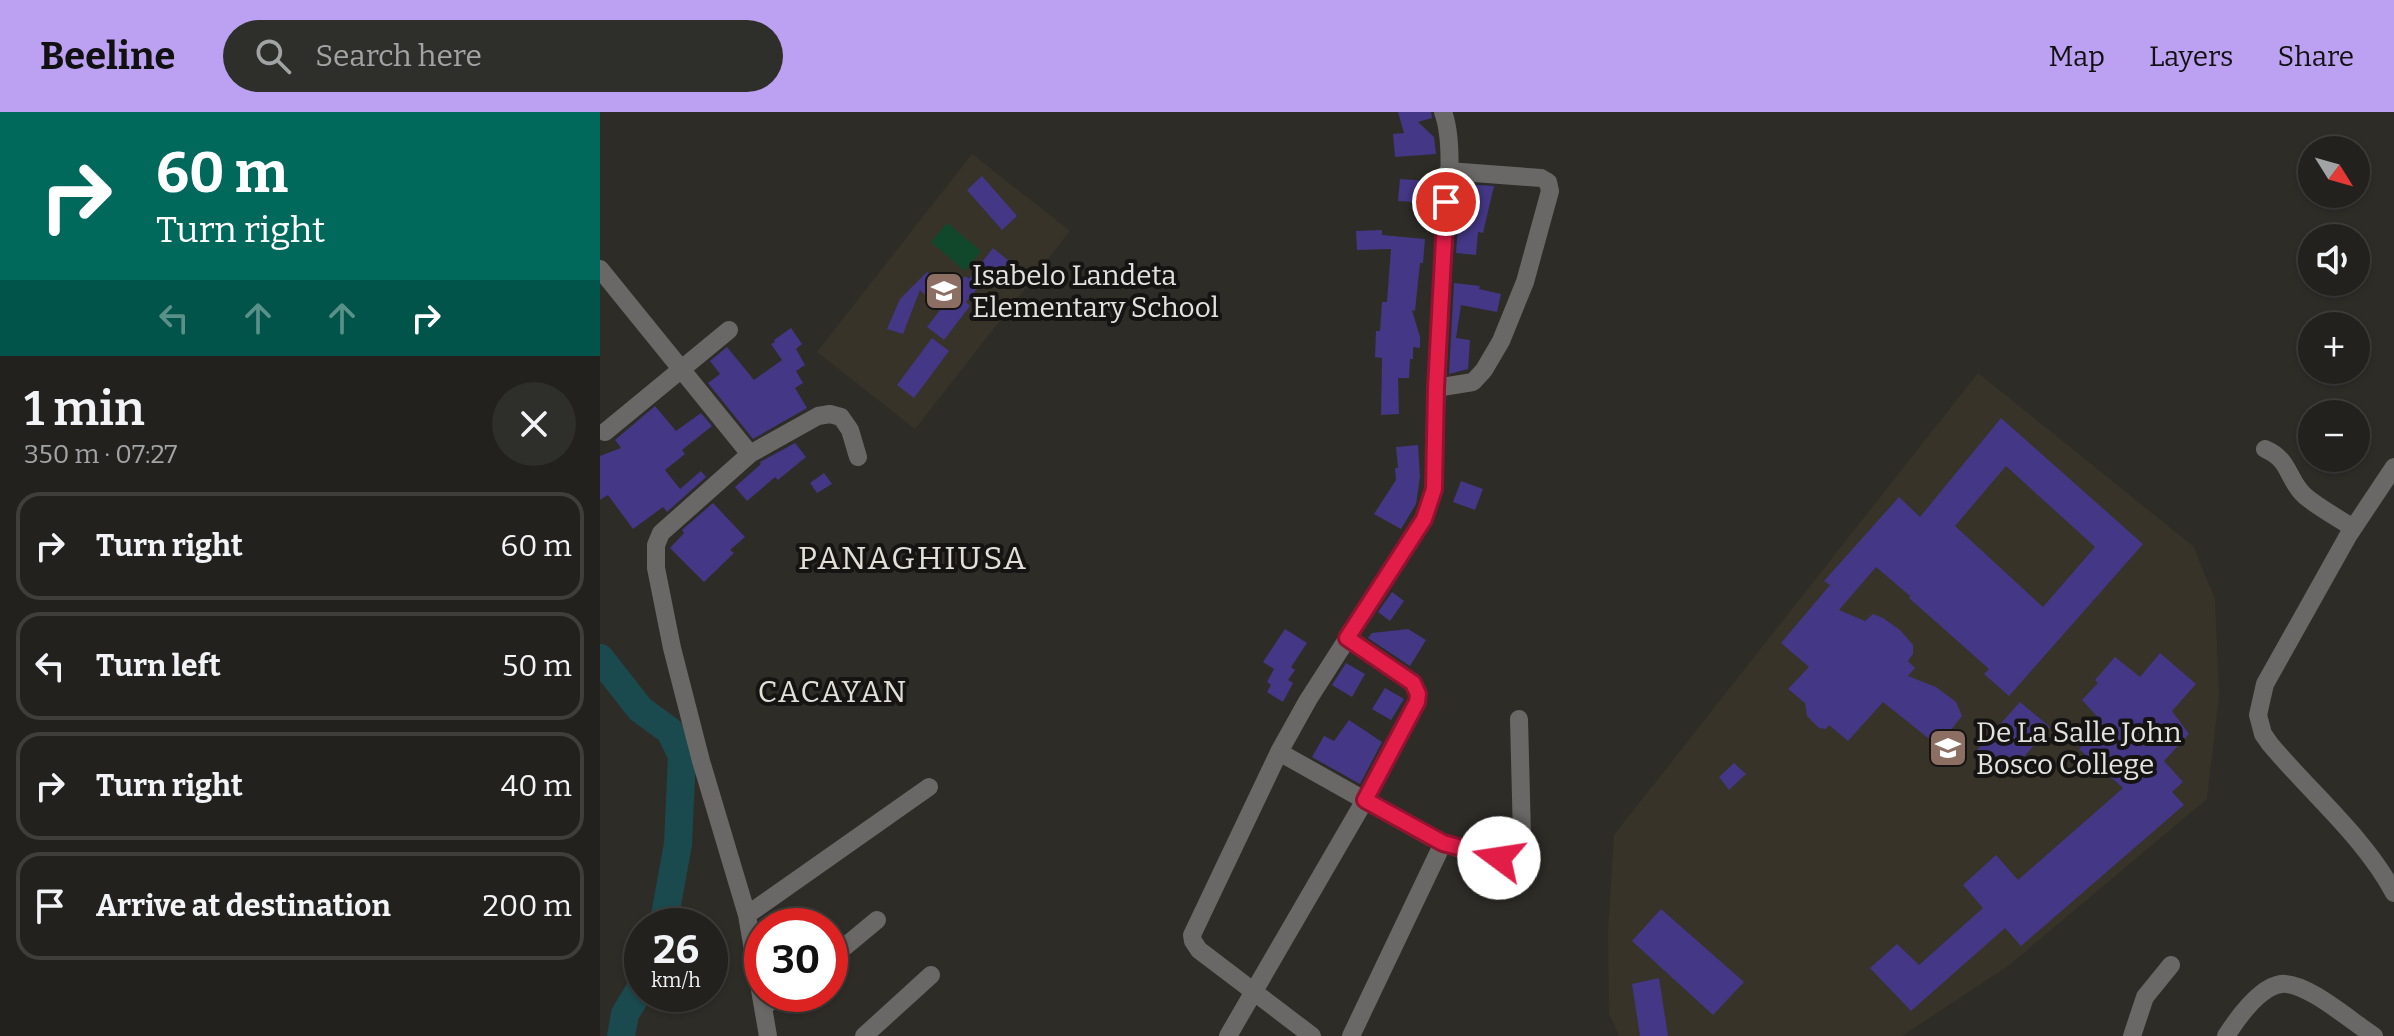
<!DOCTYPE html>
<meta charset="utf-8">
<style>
body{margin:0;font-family:Bitter,serif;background:#2e2e2a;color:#f1f3f6;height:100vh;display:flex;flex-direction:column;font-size:30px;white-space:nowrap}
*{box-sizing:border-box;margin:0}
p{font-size:26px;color:#a2a3a4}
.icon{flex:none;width:44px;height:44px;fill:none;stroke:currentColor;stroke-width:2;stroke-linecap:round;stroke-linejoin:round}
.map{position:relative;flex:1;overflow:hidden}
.panel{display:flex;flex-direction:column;background:#22211d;width:600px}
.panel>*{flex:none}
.banner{background:#00695c;color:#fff;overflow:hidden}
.needle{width:52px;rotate:127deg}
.buttons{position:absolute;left:1698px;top:24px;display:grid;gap:16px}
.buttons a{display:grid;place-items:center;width:72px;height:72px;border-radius:50%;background:#22211d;box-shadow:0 2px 6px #0004,0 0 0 2px #3f3e3b;font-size:40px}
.speed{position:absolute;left:24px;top:796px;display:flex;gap:16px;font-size:40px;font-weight:700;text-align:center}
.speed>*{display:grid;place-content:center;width:104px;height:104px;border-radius:50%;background:#22211d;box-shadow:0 2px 6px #0004,0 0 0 2px #3f3e3b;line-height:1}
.speed small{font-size:20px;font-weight:400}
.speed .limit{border:12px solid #d22;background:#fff;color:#111}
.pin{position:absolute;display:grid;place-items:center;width:68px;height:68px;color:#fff;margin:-34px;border:4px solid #fff;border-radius:50%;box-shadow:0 2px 8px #0007}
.me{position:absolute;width:88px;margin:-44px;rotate:284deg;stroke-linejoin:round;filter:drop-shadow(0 0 6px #0008)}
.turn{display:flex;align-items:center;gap:28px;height:168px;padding:0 24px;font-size:36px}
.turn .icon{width:104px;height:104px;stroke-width:2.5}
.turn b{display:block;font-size:56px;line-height:68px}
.lanes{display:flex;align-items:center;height:76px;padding:0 24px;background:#0003;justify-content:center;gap:40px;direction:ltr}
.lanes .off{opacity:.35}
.round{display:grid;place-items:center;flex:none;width:84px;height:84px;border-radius:42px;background:#2e2e2a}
.head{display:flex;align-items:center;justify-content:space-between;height:136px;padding:0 24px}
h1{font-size:48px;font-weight:600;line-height:60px}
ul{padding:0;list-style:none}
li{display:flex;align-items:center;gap:24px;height:108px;margin:0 16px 12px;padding:0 8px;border:4px solid #3f3e3b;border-radius:24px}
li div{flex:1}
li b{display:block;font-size:30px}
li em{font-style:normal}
header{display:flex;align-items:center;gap:48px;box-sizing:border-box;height:112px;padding:0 40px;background:#bca0f2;color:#111}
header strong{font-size:38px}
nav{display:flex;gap:44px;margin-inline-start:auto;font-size:28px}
.search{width:560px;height:72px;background:#2e2e2a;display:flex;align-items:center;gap:20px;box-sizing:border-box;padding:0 28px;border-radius:44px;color:#a2a3a4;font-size:30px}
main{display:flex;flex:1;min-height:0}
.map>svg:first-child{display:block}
</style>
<header>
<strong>Beeline</strong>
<div class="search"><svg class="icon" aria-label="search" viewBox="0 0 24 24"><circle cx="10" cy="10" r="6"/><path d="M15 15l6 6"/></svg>Search here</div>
<nav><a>Map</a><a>Layers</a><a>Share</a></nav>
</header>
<main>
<section class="panel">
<div class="banner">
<div class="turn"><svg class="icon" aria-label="right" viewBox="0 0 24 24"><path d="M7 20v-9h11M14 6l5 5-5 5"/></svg><div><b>60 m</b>Turn right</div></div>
<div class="lanes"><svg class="icon off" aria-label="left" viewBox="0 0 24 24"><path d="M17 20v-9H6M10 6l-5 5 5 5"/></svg><svg class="icon off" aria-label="ahead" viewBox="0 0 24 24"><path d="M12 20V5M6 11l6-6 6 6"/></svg><svg class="icon off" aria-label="ahead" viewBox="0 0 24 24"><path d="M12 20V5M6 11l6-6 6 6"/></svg><svg class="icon" aria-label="right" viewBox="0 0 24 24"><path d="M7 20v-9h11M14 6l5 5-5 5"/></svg></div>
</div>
<div class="head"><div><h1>1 min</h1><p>350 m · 07:27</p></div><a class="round"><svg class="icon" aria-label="close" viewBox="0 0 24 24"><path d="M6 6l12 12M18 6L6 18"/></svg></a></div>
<ul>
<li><svg class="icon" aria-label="right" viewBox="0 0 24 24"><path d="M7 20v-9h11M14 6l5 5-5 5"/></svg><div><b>Turn right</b></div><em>60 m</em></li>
<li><svg class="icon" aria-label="left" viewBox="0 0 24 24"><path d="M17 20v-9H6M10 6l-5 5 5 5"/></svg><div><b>Turn left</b></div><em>50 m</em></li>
<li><svg class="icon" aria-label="right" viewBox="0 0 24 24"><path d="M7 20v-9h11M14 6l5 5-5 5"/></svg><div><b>Turn right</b></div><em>40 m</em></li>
<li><svg class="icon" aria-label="arrive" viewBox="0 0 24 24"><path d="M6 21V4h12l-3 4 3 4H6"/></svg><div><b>Arrive at destination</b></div><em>200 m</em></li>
</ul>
</section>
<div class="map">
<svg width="1794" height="924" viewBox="0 0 1794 924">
<rect width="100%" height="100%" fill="#2e2c27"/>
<path fill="#373328" d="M372 42 470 119 315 317 217 240Z
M1378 261 1593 434 1615 487 1619 584 1607 687 1408 854 1302 924H1019L1009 901 1008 820 1014 723Z"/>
<path fill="#11472b" d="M347 111 381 139 365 159 331 130Z"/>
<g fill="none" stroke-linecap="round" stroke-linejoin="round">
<path stroke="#1a494e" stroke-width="28" d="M0 546 40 597 70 619 82 644 78 732 63 814
M21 924 25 902 42 874"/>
</g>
<path fill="#443786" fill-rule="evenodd" d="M798 0H831L832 6 818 10 834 25 836 42 795 45 793 22 804 21Z
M382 64 417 104 402 118 367 78Z
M800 67 829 69 827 91 798 89Z
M861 72 894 74 883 121 878 120 876 143 856 141Z
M782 118V123L825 127 823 151H820L815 199 812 198 820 225V236L813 235V247H810L809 266H798L799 302 781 303 782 246 775 245 776 219H780L782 190H787L791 137 757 138 756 119Z
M393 136 409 149 387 176 381 172 366 190 370 194 344 228 327 215 340 198 320 178 303 222 287 217 300 187 327 160 350 182 365 164 369 167Z
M854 171 880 174 879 177 901 182 897 200 861 193 856 226 870 228 868 257 849 262Z
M191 216 202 232 196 237 205 253 196 259 203 271 195 276 207 296 153 327 108 271 120 262 110 249 127 235 154 268 182 248 171 232 175 230 174 228Z
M332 226 349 239 314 286 297 273Z
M55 294 76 319 101 301 112 314 82 338 85 342 65 358 80 377 101 359 106 365 67 400 63 395 33 417 8 383 0 388V344L21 336 15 328Z
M1401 306 1543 432 1409 584 1384 562 1389 557 1309 486 1310 484 1276 455 1239 498 1265 509 1273 502 1283 506 1300 518 1313 533V542L1308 549 1315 556 1308 564 1336 575 1356 590 1362 604 1338 634 1283 590 1248 629 1229 613 1226 617 1219 616 1207 604 1205 591 1188 577 1209 555 1181 531 1230 473 1224 469 1299 385 1320 405ZM1406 354 1495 435 1443 495 1355 414Z
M195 331 206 345 178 368 175 365 147 389 135 375 161 352 160 350Z
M818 333 820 365 816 392 801 417 774 402 796 368 795 356H798L796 335Z
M224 361 232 372 217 381 210 371Z
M861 369 883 377 875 398 853 390Z
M113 391 145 425 130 438 134 441 104 470 70 436 84 421 82 418Z
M792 480 804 489 790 509 778 500Z
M685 517 707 531 691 555 695 558 688 568 693 571 683 590 667 580 671 573 667 570 674 557 663 550Z
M808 517 826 528 810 554 768 526 772 521Z
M1560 541 1596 572 1572 599 1589 622 1564 649 1583 670 1572 680 1584 693 1421 834 1405 816 1311 899 1270 856 1297 832 1319 853 1383 796 1363 773 1396 743 1418 768 1523 676 1479 637 1502 610 1482 588 1498 571 1495 568 1515 545 1540 565Z
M746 551 765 562 752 585 732 573Z
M785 576 804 587 791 608 772 597Z
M1420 590 1450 615 1407 664 1377 638Z
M749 608 782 630 760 672 712 645 724 624 734 629Z
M1134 651 1146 662 1129 678 1119 665Z
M1061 797 1144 870 1113 903 1032 829Z
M1059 866 1068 924H1040L1032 872Z"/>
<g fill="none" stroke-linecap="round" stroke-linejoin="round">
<path stroke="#6a6866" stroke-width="18" d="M0 157 150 342
M836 276 873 270 884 258 901 229 925 170 950 79 948 70 941 66 848 59
M5 320 129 218
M1665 337C1691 348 1687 368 1705 384 1719 396 1737 405 1753 416
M1794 355 1748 424 1665 572 1658 603 1663 622 1670 632C1710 680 1765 726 1794 781
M679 640 830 725 857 736 907 747 914 742 922 724 919 607
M147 803 329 675
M230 847 277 808
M163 895 181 882
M168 924 147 803 101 649 72 536 56 456V433L61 421 150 342 218 304 230 302 241 305 250 318 258 345
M264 924 331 863
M628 924 765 688 817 590 818 582 813 571 747 526
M712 924 599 838 593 829 592 823 679 640 708 588 824 407 834 377C835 298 839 219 844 139 846 101 856 34 843 0
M751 924 843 731
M1532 924 1545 885 1571 853
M1626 924C1637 907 1659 875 1681 872 1706 869 1752 910 1774 924"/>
</g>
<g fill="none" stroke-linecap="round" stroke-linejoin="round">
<g stroke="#92132f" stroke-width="20">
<path id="route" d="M846 90 836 276 834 377 824 407 747 526 813 571 818 582 817 590 765 688 843 731 899 746"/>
</g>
<use href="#route" stroke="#e11d48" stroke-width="14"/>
</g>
<defs>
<g id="school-square" transform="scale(2)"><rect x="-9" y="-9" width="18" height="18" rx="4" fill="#8d6e63" stroke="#151412"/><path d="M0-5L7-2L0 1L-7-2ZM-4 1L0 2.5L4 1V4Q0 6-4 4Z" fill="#fff"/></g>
<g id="university-square" transform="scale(2)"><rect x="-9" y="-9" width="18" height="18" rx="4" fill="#8d6e63" stroke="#151412"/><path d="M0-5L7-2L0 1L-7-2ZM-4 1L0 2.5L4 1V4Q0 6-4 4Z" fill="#fff"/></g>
</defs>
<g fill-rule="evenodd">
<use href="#school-square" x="344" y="179"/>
<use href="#university-square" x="1348" y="636"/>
</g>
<g text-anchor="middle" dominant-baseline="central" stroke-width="8" stroke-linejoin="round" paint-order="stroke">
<g font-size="28" fill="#e3e2df" stroke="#151412" text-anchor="start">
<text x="372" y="163">Isabelo Landeta<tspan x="372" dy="32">Elementary School</tspan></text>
<text x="1376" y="620">De La Salle John<tspan x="1376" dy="32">Bosco College</tspan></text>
</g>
<g font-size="30" letter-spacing="2" fill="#e2dfd8" stroke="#151412">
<text x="233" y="580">CACAYAN</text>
</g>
<g font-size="32" letter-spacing="2" fill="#e2dfd8" stroke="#151412">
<text x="313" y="446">PANAGHIUSA</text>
</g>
</g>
</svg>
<div class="buttons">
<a><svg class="needle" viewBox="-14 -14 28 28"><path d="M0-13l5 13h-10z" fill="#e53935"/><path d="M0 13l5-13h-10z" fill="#a2a3a4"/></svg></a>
<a><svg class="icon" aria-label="sound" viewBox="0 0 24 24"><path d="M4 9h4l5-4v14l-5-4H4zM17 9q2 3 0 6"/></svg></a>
<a>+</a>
<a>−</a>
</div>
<div class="speed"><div>26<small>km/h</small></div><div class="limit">30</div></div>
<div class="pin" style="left:846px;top:90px;background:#d93025"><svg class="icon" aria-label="arrive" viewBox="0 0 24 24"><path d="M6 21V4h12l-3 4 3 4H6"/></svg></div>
<svg class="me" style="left:899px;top:746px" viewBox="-20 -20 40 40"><circle r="19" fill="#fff"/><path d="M0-13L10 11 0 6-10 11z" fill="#e11d48"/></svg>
</div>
</main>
